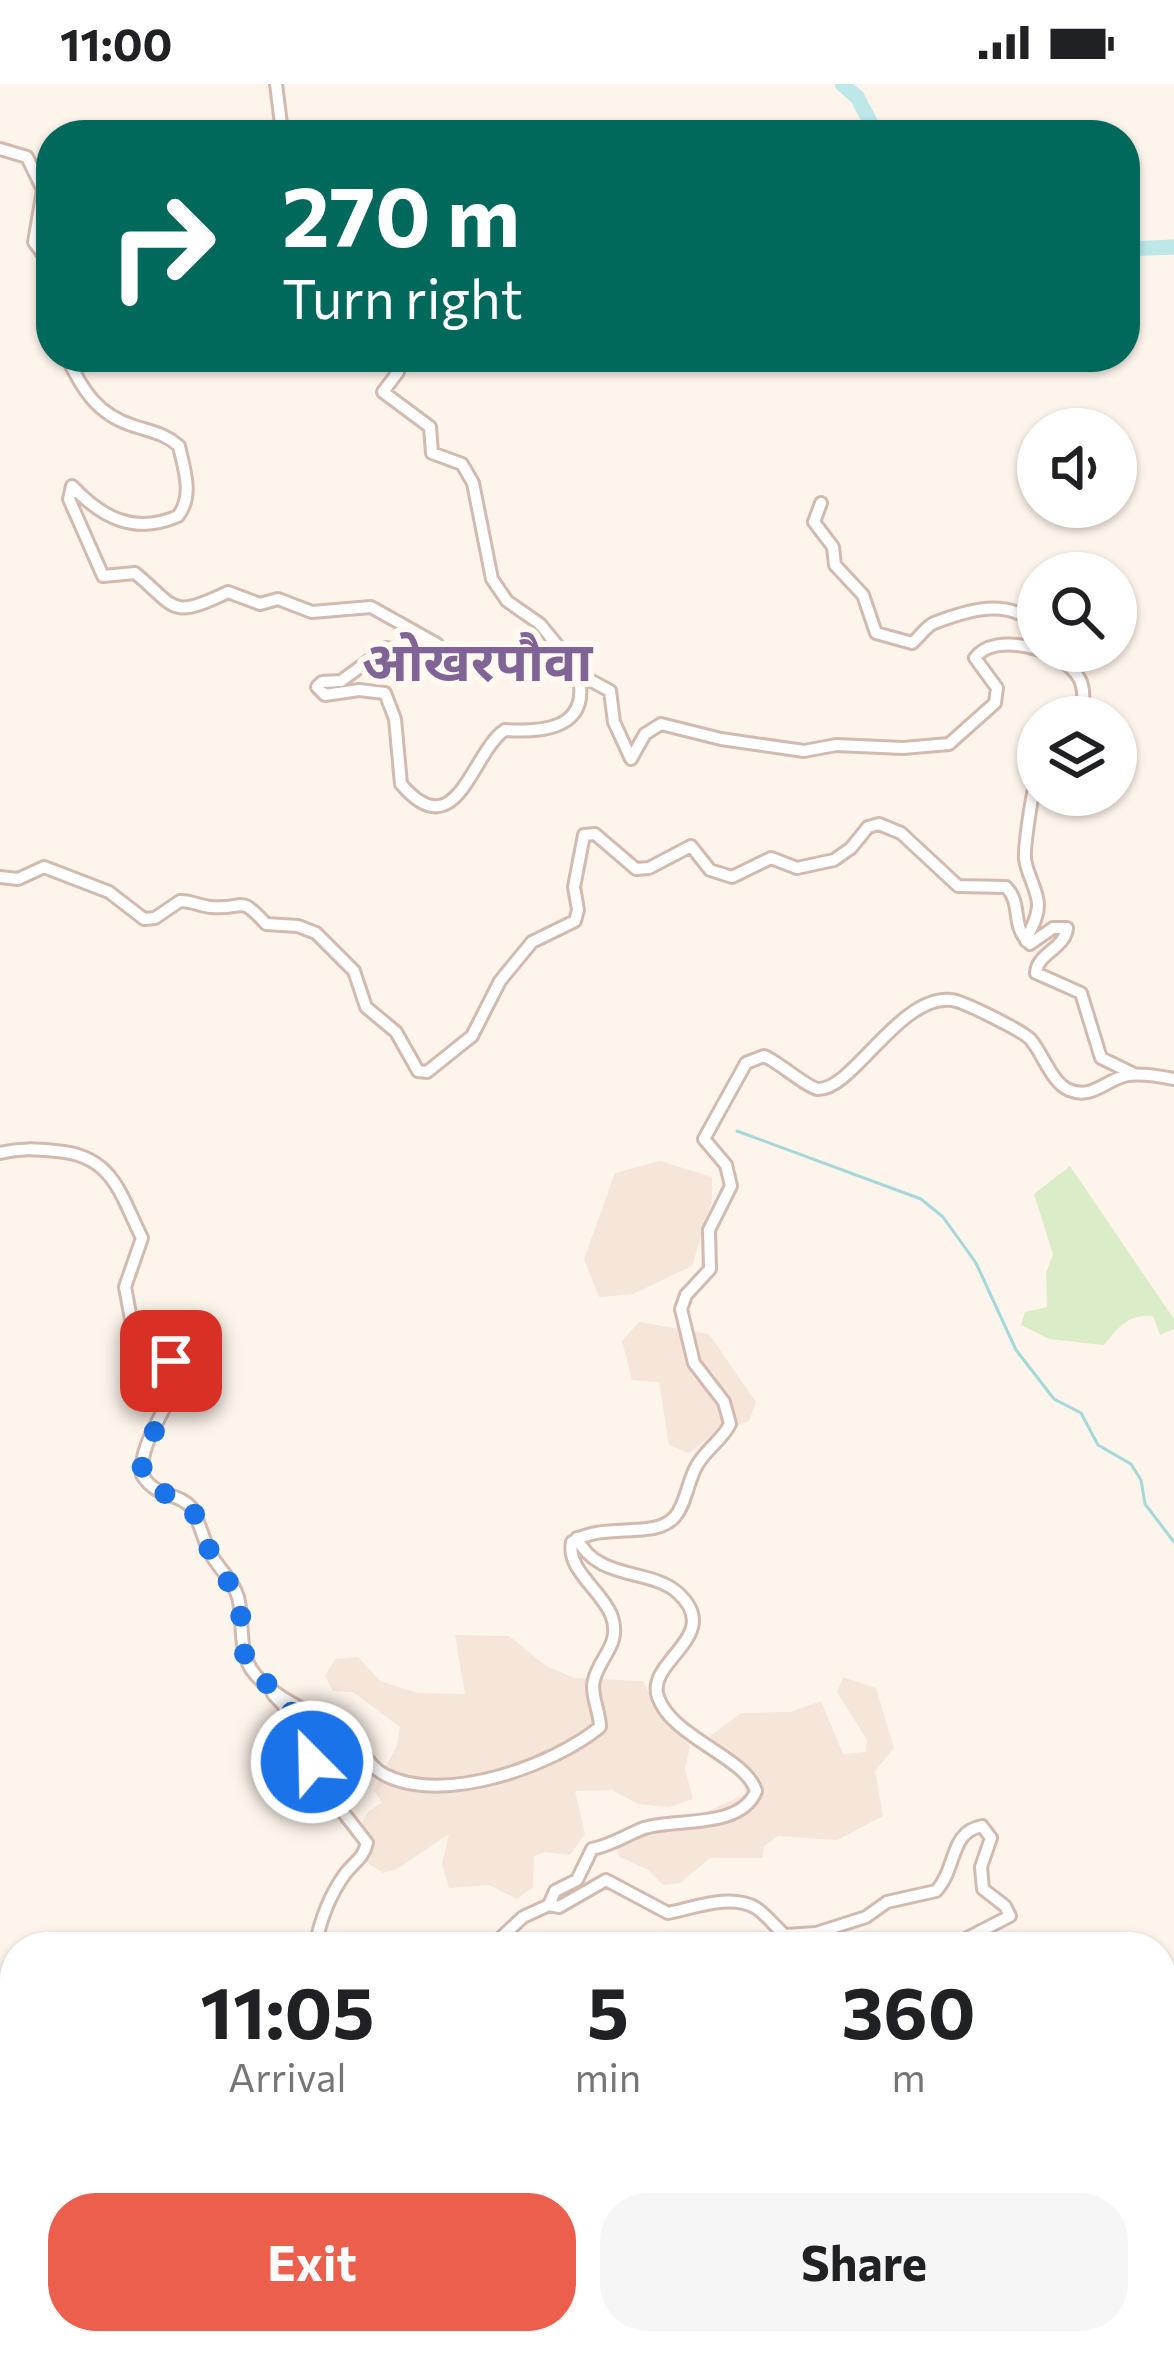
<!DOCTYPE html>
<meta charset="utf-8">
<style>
body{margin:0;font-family:Commissioner,"Noto Sans Devanagari",sans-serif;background:#f6f6f6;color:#202124;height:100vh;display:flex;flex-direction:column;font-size:45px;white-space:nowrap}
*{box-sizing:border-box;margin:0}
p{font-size:39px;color:#757577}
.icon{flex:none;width:66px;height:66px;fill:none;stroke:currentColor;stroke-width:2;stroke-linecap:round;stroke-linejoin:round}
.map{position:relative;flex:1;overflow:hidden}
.side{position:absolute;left:0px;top:1848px;width:1176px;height:423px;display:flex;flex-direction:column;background:#fff;border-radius:48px 48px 0 0;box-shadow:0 3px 9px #0004}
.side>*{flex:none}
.top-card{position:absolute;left:36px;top:36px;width:1104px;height:252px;border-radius:48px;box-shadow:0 3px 9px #0004;background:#00695c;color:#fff;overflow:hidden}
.buttons{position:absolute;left:1017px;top:324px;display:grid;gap:24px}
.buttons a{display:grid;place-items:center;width:120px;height:120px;border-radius:50%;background:#fff;box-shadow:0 3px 9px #0004;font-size:60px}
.pin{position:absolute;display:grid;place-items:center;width:102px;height:102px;color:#fff;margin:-51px;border-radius:24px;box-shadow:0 6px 18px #0006}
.me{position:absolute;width:132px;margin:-66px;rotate:337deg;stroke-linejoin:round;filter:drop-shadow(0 0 9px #0008)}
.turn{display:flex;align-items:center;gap:42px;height:252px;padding:0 48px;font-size:54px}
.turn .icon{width:156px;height:156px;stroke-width:2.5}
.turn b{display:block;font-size:84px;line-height:102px}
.eta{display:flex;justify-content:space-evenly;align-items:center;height:204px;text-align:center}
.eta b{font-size:72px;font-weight:700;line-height:84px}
.primary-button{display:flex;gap:24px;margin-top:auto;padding:24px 48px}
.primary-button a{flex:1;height:138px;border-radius:48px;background:#eb5f4c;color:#fff;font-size:48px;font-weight:700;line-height:138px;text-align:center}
.primary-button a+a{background:#f6f6f6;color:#202124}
.status{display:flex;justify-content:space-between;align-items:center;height:84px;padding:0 60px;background:#fff;direction:ltr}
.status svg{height:33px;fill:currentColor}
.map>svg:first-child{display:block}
</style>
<div class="status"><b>11:00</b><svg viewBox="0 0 49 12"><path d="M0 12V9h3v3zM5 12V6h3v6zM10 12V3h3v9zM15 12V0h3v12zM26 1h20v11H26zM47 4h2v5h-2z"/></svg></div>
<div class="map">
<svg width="1174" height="2270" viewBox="0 0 1174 2270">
<rect width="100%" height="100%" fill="#fdf4eb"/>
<path fill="#f6e5d9" d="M660 1077 712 1093V1116L692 1182 633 1210 599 1213 584 1175 615 1089Z
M639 1238 709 1250 756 1318 749 1337 712 1351 689 1369 669 1361 659 1298 632 1296 622 1257Z
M455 1551 509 1552 546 1582 575 1594 643 1597 661 1633 690 1662 685 1685 693 1715 669 1723 638 1720 611 1706 575 1707 585 1750 570 1771 545 1768 534 1772 533 1803 517 1815 489 1801 449 1804 442 1780 449 1750 397 1785 383 1789 366 1778 355 1750 368 1728 382 1718 374 1707 397 1661 400 1643 353 1608 333 1607 325 1592 335 1575 358 1573 380 1597 418 1609 465 1610Z
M843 1593 876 1604 894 1664 875 1687 883 1732 837 1756 778 1752 764 1762 762 1774H710L680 1799 663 1801 647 1785 620 1773 617 1765 644 1736 680 1740 746 1710 741 1692 710 1652 741 1629 790 1628 821 1617 843 1670 866 1668 867 1656 837 1608Z"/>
<path fill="#dbedc8" d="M1070 1082 1174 1235V1245L1160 1251 1153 1232C1128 1230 1119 1243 1104 1261L1049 1255 1021 1241 1025 1228 1047 1223 1046 1189 1053 1170 1034 1110Z
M1174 1985V2270H608L620 2256H1161V2110L1167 2106 1161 2086V1992Z"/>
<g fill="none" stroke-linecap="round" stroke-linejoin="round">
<path stroke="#a3d9db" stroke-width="3" d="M737 1047 921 1115 943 1133 976 1179 1016 1266 1054 1315 1081 1329 1098 1361 1131 1380 1141 1396 1145 1420 1174 1458
M0 2150 15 2169
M37 2256 46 2270
M0 2261 40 2264"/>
<path stroke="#bde7e9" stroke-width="15" d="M842 0 857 13 877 51
M1125 165 1174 163"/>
<g stroke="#d2baaf" stroke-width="16">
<path id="minor" d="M276 0 282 48 287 51
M0 65 27 73 43 106 34 158 51 181
M67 273C82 306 98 331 134 342 152 348 164 349 179 362 184 385 194 411 178 432 135 451 102 434 72 402L69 415 103 492 135 489C177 524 170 536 228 508L260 520 278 515 312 528 371 523 437 560 440 566 434 572 386 564 341 597 322 598 317 603 325 611 359 606 385 609 395 635 401 700C457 766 472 667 505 646 537 648 585 647 580 601L588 595 610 607 614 638 631 675 645 650 661 640 721 655 804 667 836 661 903 664 949 660 995 619 997 604 975 574C995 546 1063 566 1079 594 1086 606 1083 621 1080 633
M400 273 398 288 383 308 430 343 432 369 462 380 473 399 492 495 507 517 540 540 585 595
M821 419 814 438 833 463 835 481 863 511 876 549 912 559C920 553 925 543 934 539 968 526 1008 513 1038 542
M0 793 18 795 44 783 109 808 144 835 155 834 180 817C192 817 200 822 211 823 246 826 238 809 266 840L298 842 316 849 354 887 366 923 396 948 418 987 427 988 472 952 500 897 532 858 575 837 578 826 574 803 584 751 595 750 636 785 649 784 691 762 710 786 732 793 771 774 797 784 834 776 851 764 868 743 879 740 901 749 958 802 1006 803C1023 820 1010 842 1030 860L1053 844H1067C1065 865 1037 869 1036 889L1081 909 1101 974 1132 989
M1026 857C1030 845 1038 835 1038 821 1038 806 1027 791 1025 775 1024 762 1033 700 1038 692
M0 1069C20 1064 36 1065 56 1067 113 1071 120 1110 142 1154L125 1203 131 1235 177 1286C173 1324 139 1353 142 1391 158 1416 177 1407 192 1424 199 1438 203 1453 209 1467 217 1483 233 1496 238 1513 244 1536 238 1564 251 1585 270 1613 313 1629 341 1646 360 1657 365 1681 385 1691 444 1721 552 1682 600 1643 600 1628 590 1610 594 1596 600 1572 621 1561 612 1533 602 1506 566 1486 572 1458 594 1444 622 1448 646 1445 686 1442 682 1412 695 1385 703 1367 721 1358 730 1340L724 1318 694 1279 681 1225 686 1211 710 1185 709 1146 731 1102 726 1081 704 1055 746 979 764 972C777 977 808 1004 818 1005 853 1006 899 911 951 916 961 916 1025 948 1031 956 1043 970 1052 999 1069 1006 1093 1016 1106 995 1128 991 1143 989 1159 992 1174 995
M577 1454C597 1497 651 1484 678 1509 725 1552 645 1577 658 1613 672 1654 746 1673 756 1707 741 1745 677 1734 644 1744 626 1751 612 1761 592 1765L577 1796 555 1807 549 1821 559 1823 606 1796 668 1829C694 1824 731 1809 756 1824 767 1831 775 1843 785 1851L816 1849 866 1833 887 1818 936 1807C957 1785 949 1748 982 1742L991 1754 981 1783 983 1805 1005 1822 1010 1832 950 1863
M273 1610 309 1649 315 1692 367 1759C363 1775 354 1778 345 1790 329 1812 320 1837 315 1863
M491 1863 523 1833 549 1821
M1161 1968 1174 1965
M1161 2006 1174 1995
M613 2270 635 2256"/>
</g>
<use href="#minor" stroke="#fff" stroke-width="10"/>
</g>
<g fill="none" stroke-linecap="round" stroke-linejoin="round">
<path stroke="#1a73e8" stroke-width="21" stroke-dasharray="0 37.8" d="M171 1277C190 1305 139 1355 142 1391 159 1416 176 1407 192 1424L211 1470 239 1515 245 1574 309 1649 312 1678"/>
</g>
<g text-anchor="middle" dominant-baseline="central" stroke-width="12" stroke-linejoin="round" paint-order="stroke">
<g font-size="54" font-weight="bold" fill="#806496" stroke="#fff9f2">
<text x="477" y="575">ओखरपौवा</text>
</g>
</g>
</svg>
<div class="buttons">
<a><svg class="icon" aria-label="sound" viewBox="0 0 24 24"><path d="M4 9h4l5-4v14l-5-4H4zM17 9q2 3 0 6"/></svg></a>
<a><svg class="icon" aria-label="search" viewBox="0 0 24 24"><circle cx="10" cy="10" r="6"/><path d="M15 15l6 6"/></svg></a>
<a><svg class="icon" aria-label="layers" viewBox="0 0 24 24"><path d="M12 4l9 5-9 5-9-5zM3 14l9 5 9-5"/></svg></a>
</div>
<div class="pin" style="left:171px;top:1277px;background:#d93025"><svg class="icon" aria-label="arrive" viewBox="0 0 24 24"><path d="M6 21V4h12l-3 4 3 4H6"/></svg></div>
<svg class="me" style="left:312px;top:1678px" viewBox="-20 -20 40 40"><circle r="17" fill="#1a73e8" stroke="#fff" stroke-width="3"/><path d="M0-11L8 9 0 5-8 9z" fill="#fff"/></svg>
<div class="top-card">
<div class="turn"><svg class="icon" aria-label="right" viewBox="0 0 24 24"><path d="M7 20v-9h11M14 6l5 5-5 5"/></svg><div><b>270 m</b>Turn right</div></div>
</div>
<section class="side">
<div class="eta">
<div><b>11:05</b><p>Arrival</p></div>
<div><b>5</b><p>min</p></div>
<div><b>360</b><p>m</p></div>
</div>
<div class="primary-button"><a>Exit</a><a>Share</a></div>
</section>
</div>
